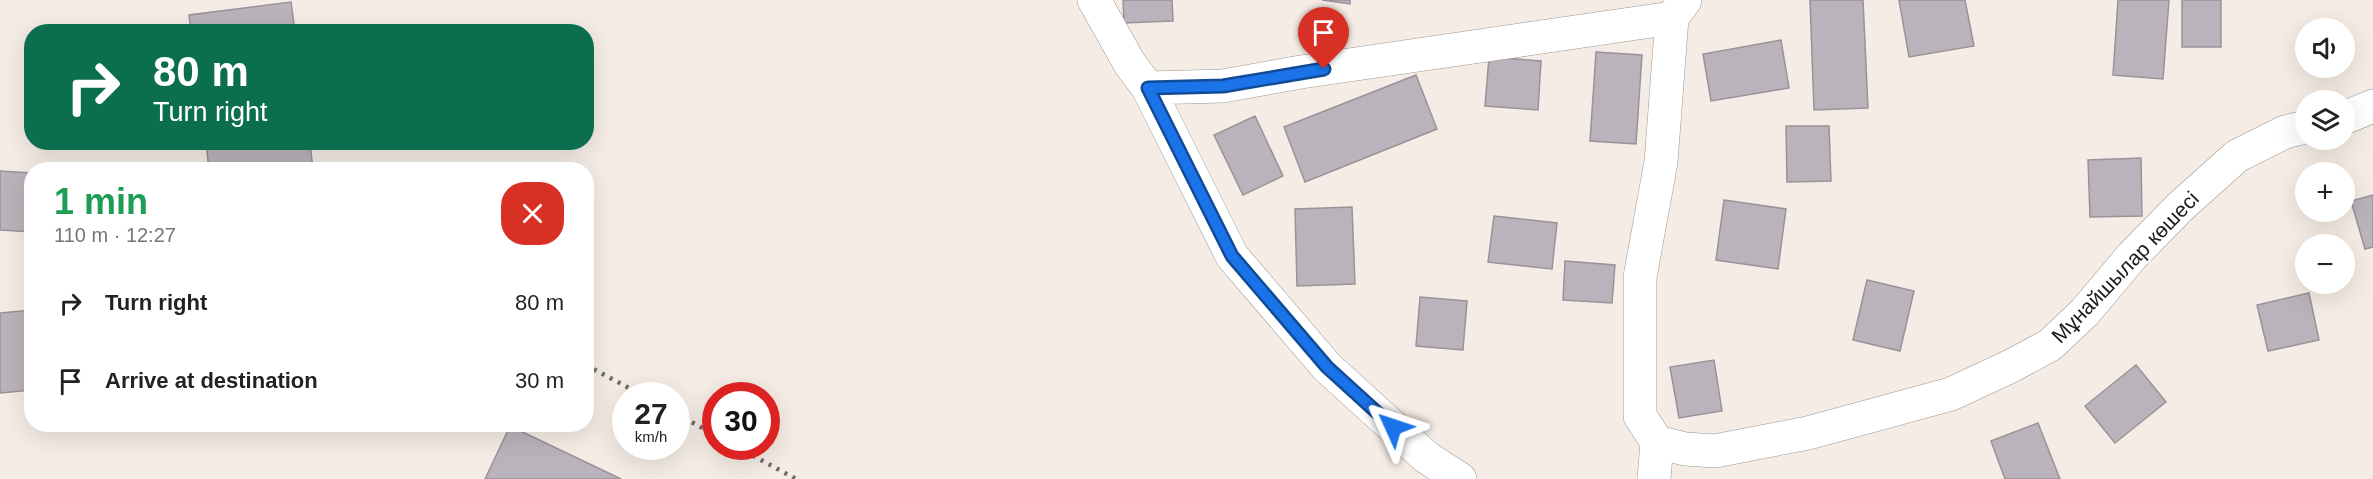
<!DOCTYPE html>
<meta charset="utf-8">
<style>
body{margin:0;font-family:Helvetica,sans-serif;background:#f2f2f2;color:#222;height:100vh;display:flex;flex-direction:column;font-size:22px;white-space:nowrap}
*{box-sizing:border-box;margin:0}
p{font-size:20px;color:#767676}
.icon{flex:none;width:33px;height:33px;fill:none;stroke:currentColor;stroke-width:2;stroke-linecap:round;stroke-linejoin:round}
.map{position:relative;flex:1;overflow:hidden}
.drawer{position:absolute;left:24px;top:162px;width:570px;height:270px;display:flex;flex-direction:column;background:#fff;border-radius:24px;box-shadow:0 6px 24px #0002}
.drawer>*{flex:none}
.banner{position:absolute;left:24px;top:24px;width:570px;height:126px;border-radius:24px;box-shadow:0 6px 24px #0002;background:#0b6e4f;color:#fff;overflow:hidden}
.buttons{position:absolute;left:2295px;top:18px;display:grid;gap:12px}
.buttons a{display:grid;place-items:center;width:60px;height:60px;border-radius:50%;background:#fff;box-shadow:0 6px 24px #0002;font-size:30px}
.speed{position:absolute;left:612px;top:382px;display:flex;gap:12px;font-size:30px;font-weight:700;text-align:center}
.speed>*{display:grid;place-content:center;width:78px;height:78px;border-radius:50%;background:#fff;box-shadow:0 6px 24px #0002;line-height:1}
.speed small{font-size:15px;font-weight:400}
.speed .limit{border:9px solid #d22;background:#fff;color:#111}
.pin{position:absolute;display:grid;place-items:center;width:51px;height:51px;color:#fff;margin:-62px -26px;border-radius:50% 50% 50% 0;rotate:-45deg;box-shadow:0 0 6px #0007}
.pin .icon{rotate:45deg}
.me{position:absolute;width:66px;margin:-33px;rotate:312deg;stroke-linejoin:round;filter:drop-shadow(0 0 4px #0008)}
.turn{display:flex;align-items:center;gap:21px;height:126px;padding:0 30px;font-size:27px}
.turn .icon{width:78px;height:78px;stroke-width:2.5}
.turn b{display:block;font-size:42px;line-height:51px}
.round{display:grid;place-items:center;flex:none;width:63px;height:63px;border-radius:24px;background:#f2f2f2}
.summary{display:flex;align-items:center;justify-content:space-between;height:102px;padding:0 30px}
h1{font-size:36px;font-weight:800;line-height:45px;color:#1e9e55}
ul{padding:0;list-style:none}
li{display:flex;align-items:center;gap:18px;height:78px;padding:0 30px}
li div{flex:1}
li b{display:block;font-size:22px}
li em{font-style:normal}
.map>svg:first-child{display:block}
</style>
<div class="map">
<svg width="2373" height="479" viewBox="0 0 2373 479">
<rect width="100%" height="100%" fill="#f5ede5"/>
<path fill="#bbb3bb" stroke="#9a9299" stroke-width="1.5" d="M1123 0H1172L1173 21 1124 23Z
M1322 0H1350V4Z
M1810 0H1863L1868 108 1814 110Z
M1899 0H1965L1974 46 1909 57Z
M2118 0H2169L2163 79 2113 75Z
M2182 0H2221V47H2182Z
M291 2 295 32H191L189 15Z
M1781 40 1789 88 1711 101 1703 54Z
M1596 52 1642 55 1636 144 1590 141Z
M1489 57 1541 61 1538 110 1485 106Z
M1416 75 1437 129 1305 182 1284 127Z
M1255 116 1283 176 1243 195 1214 135Z
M1786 126H1829L1831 181 1787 182Z
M206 142H310L313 170H209Z
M2141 158 2142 216 2090 217 2088 160Z
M0 171 32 173V232L0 230Z
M2373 195V247L2365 249 2351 201Z
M1724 200 1786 209 1778 269 1716 260Z
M1352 207 1355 284 1297 286 1295 209Z
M1494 216 1557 223 1552 269 1488 262Z
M1565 261 1615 265 1612 303 1563 300Z
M1867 280 1914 291 1900 351 1853 340Z
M2309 293 2319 340 2268 351 2257 305Z
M1420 297 1467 301 1463 350 1416 346Z
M32 310V390L0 393V313Z
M1714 360 1722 411 1679 418 1670 367Z
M2136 365 2166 402 2115 443 2085 406Z
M2038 423 2060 479H2005L1991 441Z
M510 426 621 479H485Z"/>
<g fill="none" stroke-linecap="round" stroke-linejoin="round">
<g stroke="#9e9790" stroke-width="34">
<path id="street" d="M1094 0 1130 64 1148 88 1232 256 1327 367 1426 457 1460 479
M1148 88 1223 86 1301 72 1672 18
M2344 118 2373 106
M1657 442 1640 416V277L1661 162 1672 18 1685 0
M1654 479 1657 442 1685 449 1715 451 1808 433 1951 394 2011 366 2050 345 2084 313 2132 256 2181 206 2237 156 2285 132 2306 127"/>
</g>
<use href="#street" stroke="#fff" stroke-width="33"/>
<path stroke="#716c67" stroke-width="4.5" stroke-dasharray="3 6" stroke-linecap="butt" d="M586 365 644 396
M676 414 716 435
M737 447 796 479"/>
</g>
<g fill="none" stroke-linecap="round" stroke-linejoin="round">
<g stroke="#114b97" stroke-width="15">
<path id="route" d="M1324 69 1223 86 1148 88 1232 256 1327 367 1393 427"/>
</g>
<use href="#route" stroke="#1a73e8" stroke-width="10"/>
</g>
<g text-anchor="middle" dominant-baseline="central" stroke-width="5" stroke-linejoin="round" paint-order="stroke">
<g font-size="21" fill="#1d1a17" stroke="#fff">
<text transform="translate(2125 267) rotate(-46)">Мұнайшылар көшесі</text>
</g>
</g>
</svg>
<div class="buttons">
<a><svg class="icon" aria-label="sound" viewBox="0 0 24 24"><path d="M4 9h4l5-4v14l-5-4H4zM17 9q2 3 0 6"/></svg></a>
<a><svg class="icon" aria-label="layers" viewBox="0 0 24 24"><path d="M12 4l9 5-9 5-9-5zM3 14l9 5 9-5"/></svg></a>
<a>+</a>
<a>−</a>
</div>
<div class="speed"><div>27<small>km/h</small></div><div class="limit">30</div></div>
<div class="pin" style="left:1324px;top:69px;background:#d93025"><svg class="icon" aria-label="arrive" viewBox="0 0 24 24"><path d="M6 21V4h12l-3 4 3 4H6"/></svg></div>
<svg class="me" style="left:1393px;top:427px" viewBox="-20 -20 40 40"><path d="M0-17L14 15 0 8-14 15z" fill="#1a73e8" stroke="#fff" stroke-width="4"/></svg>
<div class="banner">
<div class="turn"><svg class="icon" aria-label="right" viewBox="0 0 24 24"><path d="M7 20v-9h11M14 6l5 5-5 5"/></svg><div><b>80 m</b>Turn right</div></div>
</div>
<section class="drawer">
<div class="summary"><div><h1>1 min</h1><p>110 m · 12:27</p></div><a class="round" style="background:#d93025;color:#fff"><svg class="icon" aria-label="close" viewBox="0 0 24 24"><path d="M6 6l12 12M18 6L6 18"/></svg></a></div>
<ul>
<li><svg class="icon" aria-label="right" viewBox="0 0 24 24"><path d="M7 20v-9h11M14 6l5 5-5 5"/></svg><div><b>Turn right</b></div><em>80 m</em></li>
<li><svg class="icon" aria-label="arrive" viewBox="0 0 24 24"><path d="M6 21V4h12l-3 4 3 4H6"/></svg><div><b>Arrive at destination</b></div><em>30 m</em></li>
</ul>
</section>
</div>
